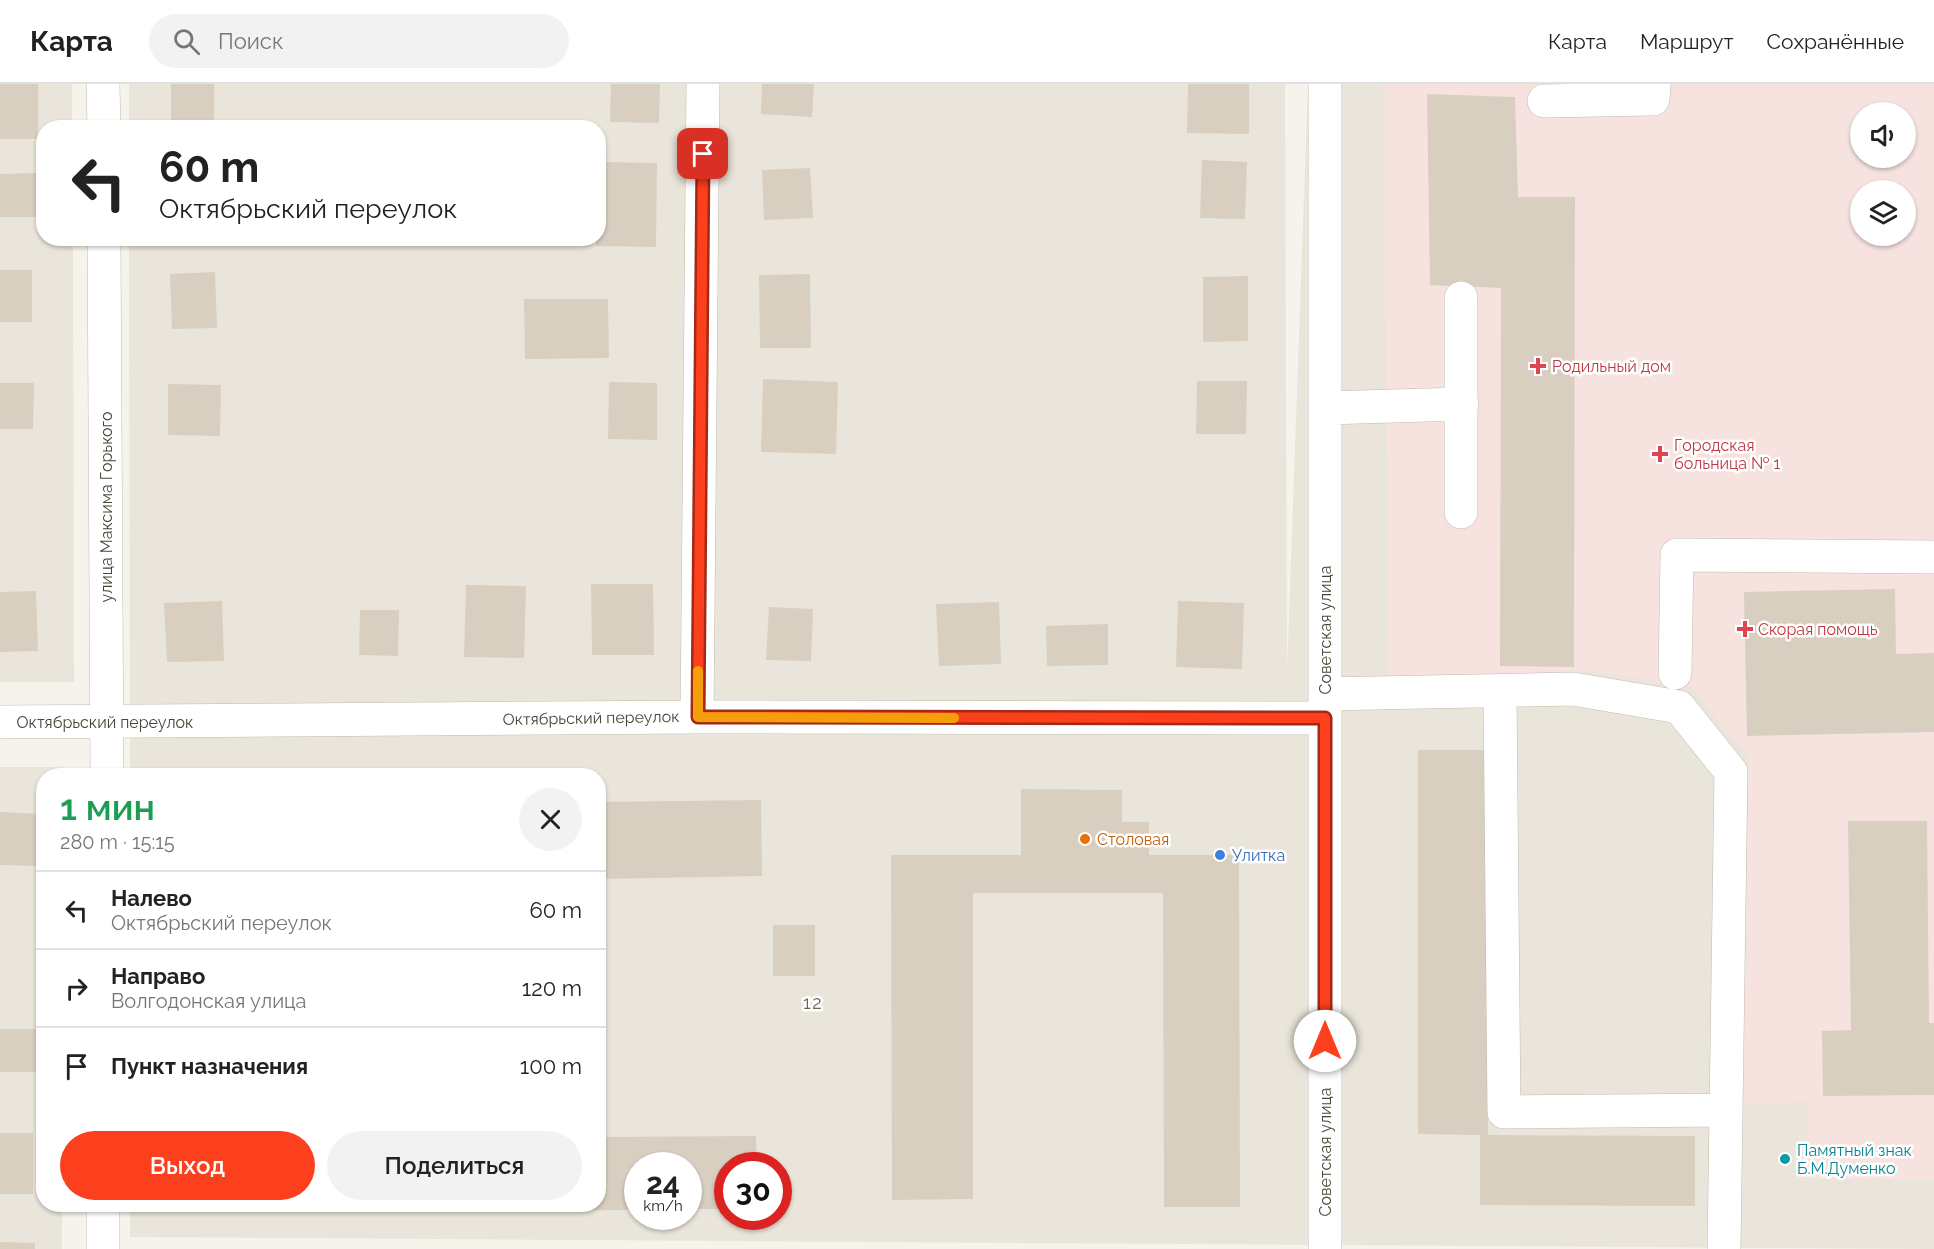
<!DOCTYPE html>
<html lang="ru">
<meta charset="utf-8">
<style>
body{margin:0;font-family:Raleway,sans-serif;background:#f2f2f2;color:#222;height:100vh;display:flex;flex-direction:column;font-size:22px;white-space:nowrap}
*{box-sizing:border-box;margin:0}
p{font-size:20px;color:#767676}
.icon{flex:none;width:33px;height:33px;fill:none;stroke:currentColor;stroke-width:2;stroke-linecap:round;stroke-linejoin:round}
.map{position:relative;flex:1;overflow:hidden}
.drawer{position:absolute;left:36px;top:684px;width:570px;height:444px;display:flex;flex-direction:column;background:#fff;border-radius:24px;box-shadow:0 2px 4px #0004}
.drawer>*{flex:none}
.top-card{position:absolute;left:36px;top:36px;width:570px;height:126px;border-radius:24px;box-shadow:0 2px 4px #0004;background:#fff;color:#222;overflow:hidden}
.buttons{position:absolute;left:1850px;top:18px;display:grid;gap:12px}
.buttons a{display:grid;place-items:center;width:66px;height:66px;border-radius:50%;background:#fff;box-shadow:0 2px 4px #0004;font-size:30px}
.speed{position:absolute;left:624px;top:1068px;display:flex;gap:12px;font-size:30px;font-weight:700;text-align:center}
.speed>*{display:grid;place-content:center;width:78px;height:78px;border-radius:50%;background:#fff;box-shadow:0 2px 4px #0004;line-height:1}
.speed small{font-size:15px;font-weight:400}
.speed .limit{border:9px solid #d22;background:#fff;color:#111}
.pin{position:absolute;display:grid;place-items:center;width:51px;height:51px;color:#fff;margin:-26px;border-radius:12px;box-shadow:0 3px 9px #0006}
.me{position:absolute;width:66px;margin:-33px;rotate:0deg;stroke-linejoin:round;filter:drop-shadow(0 0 4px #0008)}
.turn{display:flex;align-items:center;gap:21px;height:126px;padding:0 24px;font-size:27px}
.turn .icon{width:78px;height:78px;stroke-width:2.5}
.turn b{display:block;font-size:42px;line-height:51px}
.round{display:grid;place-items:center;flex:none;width:63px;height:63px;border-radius:32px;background:#f2f2f2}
.head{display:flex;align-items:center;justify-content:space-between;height:102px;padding:0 24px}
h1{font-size:36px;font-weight:600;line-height:45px;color:#1e9e55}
.button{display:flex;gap:12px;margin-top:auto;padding:12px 24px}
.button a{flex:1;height:69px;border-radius:36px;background:#fc3f1d;color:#fff;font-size:24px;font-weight:600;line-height:69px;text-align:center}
.button a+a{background:#f2f2f2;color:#222}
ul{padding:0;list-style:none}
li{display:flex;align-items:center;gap:18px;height:78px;padding:0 24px;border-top:2px solid #e0e0e0}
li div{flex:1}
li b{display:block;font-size:22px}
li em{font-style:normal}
header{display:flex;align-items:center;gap:36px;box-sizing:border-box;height:84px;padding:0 30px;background:#fff;border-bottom:2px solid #e0e0e0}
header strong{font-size:28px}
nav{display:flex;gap:33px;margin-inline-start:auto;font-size:21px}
.search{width:420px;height:54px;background:#f2f2f2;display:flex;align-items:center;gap:15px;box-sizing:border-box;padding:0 21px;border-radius:33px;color:#767676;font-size:22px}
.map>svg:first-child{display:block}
</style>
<header>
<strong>Карта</strong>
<div class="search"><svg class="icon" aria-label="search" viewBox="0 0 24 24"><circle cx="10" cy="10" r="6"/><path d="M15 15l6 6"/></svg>Поиск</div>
<nav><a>Карта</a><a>Маршрут</a><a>Сохранённые</a></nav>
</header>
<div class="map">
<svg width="1934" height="1165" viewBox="0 0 1934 1165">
<rect width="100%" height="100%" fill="#f6f3ec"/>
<path fill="#eae5da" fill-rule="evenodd" d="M0 0H72V43L44 44V154L73 155 74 598H0Z
M129 0H1285L1287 587 1308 0H1934V1165L130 1153V1121L598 1120V692L130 691 129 155 598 154V44L129 43ZM1860 28H1905V74H1860ZM1860 106H1905V152H1860ZM638 1082H688V1132H638ZM728 1082H778V1132H728Z
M0 683H62V691L44 692V1120L62 1121V1165H0Z"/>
<path fill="#f6e3e0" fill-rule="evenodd" d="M1383 0H1934V1096L1805 1095 1808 1018 1742 1021 1749 674 1692 604 1602 588 1389 592ZM1860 28H1905V74H1860ZM1860 106H1905V152H1860Z"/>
<path fill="#d8cfc1" d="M0 0H38V55H0Z
M171 0H214V37H171Z
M611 0H660L659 39 610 38Z
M762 0H814L812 33 761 30Z
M1188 0H1249V50L1187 49Z
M1427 10 1515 13 1518 113H1575L1574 583 1500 582 1501 204 1430 201Z
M1202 76 1247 78 1245 135 1200 134Z
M598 78 657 79 656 163 596 162Z
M810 84 813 134 764 136 762 86Z
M37 89V133H0V90Z
M0 186H32V238H0Z
M215 188 217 244 172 245 170 190Z
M810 190 811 264H760L759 191Z
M1248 192V257L1203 258V193Z
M524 215H608L609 274 525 275Z
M763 295 838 298 836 370 761 368Z
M1197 297H1247L1246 350H1196Z
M609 298 657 299V356L608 355Z
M0 299H34L33 345H0Z
M168 300 221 301 220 352 168 351Z
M591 500H653L654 571H592Z
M466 501 526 502 524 574 464 573Z
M1895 505 1896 570 1934 569V648L1747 652 1744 508Z
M36 507 38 567 0 568V508Z
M222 517 224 577 167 578 164 519Z
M1178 517 1244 519 1242 585 1176 583Z
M999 518 1001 580 939 582 936 520Z
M769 523 813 525 811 577 766 576Z
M360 526H399L398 572 359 571Z
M1108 540V581L1047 582 1046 542Z
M1418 666H1488V1051L1695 1052V1122L1480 1121V1051L1418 1050Z
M1021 705 1122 706V738H1149V771H1239L1240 1123H1164L1163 809H973V1115L892 1116 891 771H1021Z
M761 716 762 792 598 795V718Z
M0 728 39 730 37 782 0 781Z
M1848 737H1927L1929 939H1934V1011L1823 1012 1822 947 1851 946Z
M773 841H815V892H773Z
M0 945H37V988H0Z
M0 1049H33V1110H0Z
M756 1052 757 1082H728V1125H688V1082H638V1126L254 1128V1120H598V1053Z
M0 1158 35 1159V1165H0Z"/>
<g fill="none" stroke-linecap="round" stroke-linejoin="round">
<g stroke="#c2bbae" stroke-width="34">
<path id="minor" d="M103 0 104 44
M1544 17 1653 15 1654 0
M104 154 107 692
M1325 324 1462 320
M1461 428V214
M1675 589 1677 471 1934 473
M1500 607 1504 1028 1726 1026
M1325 610 1573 605 1679 623 1731 688 1724 1165
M697 633 703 0
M0 638 697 633 1325 634
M103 1165V1120
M1325 1165V0"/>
</g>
<use href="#minor" stroke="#fff" stroke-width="33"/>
</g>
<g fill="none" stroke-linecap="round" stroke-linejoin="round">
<g stroke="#a42913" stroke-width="15">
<path id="route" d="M703 70 698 633 1325 634V957"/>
</g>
<use href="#route" stroke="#fc3f1d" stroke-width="10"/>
<path stroke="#f59e0b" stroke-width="10" d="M698 587V633L954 634"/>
</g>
<g fill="#e0444e" stroke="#fff" stroke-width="2">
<path d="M1535 273h6v6h6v6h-6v6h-6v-6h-6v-6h6z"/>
<path d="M1657 361h6v6h6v6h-6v6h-6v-6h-6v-6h6z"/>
<path d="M1742 536h6v6h6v6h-6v6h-6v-6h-6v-6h6z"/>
</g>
<circle fill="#e8710a" stroke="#fff" stroke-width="2" cx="1085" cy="755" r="6"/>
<circle fill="#3f7fe0" stroke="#fff" stroke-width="2" cx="1220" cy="771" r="6"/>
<circle fill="#0f9aa8" stroke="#fff" stroke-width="2" cx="1785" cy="1075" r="6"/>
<g text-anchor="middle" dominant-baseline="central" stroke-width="5" stroke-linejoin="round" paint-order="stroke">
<g font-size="16" fill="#be3a42" stroke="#fff" text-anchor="start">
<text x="1552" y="282">Родильный дом</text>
<text x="1674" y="361">Городская<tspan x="1674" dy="18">больница № 1</tspan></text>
<text x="1758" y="545">Скорая помощь</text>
</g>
<g font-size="16" fill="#4b4439" stroke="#fff">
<text transform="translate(106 423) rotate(-90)">улица Максима Горького</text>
<text transform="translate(1325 546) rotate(-90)">Советская улица</text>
<text transform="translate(591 634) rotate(-1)">Октябрьский переулок</text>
<text x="105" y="638">Октябрьский переулок</text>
<text transform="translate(1325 1068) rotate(-90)">Советская улица</text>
</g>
<g font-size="16" fill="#c56008" stroke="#fff" text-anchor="start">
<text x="1097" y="755">Столовая</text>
</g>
<g font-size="16" fill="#366cbe" stroke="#fff" text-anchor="start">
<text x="1232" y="771">Улитка</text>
</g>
<g font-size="16" fill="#0d838f" stroke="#fff" text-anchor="start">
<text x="1797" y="1066">Памятный знак<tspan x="1797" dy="18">Б.М.Думенко</tspan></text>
</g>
<g font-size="18" letter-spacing="1.5" fill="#6e6250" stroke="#fff">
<text x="813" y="918">12</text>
</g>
</g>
</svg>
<div class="buttons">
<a><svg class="icon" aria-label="sound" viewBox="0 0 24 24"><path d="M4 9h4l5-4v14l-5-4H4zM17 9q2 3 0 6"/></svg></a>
<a><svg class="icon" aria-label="layers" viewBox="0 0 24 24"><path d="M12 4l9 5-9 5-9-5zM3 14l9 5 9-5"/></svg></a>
</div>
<div class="speed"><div>24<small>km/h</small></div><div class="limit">30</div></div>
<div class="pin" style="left:703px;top:70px;background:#d93025"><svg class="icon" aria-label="arrive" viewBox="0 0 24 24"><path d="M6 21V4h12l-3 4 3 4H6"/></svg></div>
<svg class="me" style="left:1325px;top:957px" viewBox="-20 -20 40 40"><circle r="19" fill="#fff"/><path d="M0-13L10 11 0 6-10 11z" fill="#fc3f1d"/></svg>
<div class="top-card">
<div class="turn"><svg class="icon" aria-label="left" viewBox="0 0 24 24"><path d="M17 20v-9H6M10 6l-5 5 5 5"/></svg><div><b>60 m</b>Октябрьский переулок</div></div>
</div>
<section class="drawer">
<div class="head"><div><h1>1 мин</h1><p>280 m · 15:15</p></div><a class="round"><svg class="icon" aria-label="close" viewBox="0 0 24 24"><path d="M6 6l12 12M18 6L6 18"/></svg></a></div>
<ul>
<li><svg class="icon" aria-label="left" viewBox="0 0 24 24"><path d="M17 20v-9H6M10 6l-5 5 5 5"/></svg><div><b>Налево</b><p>Октябрьский переулок</p></div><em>60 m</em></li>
<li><svg class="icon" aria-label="right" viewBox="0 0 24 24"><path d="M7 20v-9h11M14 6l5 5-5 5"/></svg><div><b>Направо</b><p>Волгодонская улица</p></div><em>120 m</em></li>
<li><svg class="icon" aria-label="arrive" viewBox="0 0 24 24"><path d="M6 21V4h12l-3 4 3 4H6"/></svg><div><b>Пункт назначения</b></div><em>100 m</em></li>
</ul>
<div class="button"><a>Выход</a><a>Поделиться</a></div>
</section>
</div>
